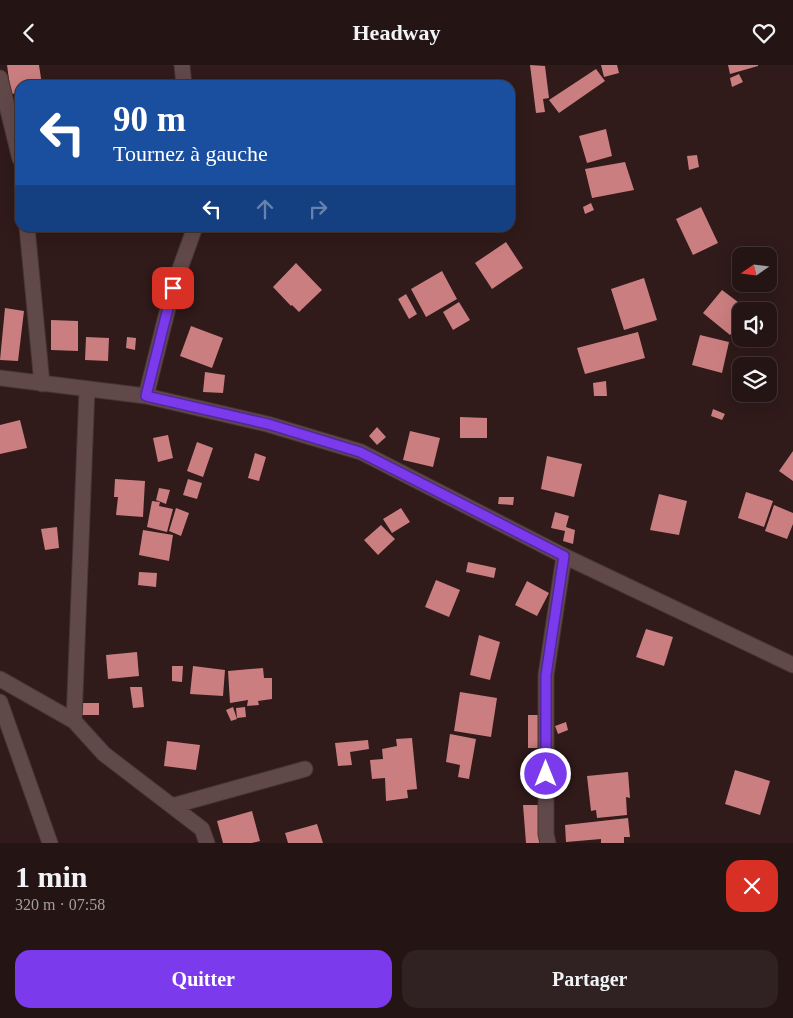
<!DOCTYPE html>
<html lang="fr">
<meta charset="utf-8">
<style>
body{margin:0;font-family:"Times New Roman",serif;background:#302122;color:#f1f3f6;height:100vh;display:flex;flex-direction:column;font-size:19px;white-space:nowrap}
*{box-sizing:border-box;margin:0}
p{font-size:16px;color:#a39ea0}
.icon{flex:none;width:28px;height:28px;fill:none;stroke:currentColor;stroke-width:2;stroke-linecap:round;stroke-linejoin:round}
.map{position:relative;height:778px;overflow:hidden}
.panel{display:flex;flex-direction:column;background:#241414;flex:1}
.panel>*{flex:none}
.banner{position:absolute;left:15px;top:15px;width:500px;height:152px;border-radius:15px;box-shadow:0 5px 20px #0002,0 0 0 1px #413334;background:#1a4fa0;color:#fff;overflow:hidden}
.needle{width:32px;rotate:256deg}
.controls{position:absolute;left:732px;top:182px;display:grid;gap:10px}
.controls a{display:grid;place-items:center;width:45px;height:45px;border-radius:10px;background:#241414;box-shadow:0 5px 20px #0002,0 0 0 1px #413334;font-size:25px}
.pin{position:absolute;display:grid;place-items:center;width:42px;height:42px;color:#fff;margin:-21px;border-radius:10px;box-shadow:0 2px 8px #0006}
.me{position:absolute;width:55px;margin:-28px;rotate:0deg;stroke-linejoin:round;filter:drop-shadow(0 0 4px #0008)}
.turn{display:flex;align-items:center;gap:18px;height:105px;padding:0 15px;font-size:22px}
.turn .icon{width:65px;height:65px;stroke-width:2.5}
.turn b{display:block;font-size:35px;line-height:42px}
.lanes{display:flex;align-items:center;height:48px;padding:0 15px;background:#0003;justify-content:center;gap:25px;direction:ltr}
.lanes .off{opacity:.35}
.round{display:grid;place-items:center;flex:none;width:52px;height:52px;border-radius:15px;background:#302122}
.headline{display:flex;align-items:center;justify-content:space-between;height:85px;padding:0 15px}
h1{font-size:30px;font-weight:600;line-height:38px}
.button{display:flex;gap:10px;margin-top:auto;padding:10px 15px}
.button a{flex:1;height:58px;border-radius:15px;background:#7c3aed;color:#fff;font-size:20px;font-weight:600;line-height:58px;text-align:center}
.button a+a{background:#302122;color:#f1f3f6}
header{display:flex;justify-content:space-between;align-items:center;height:65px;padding:0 15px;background:#241414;font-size:22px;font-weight:600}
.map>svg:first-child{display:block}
</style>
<header><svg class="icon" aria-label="back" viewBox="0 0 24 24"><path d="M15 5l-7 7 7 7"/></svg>Headway<svg class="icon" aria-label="heart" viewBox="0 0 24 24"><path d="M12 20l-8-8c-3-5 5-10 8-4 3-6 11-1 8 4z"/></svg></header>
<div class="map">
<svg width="793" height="778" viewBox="0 0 793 778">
<rect width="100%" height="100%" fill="#301a1a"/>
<path fill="#ca7e7f" d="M7 0H39L42 20H20V28L11 29Z
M530 0 545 1 549 33 543 34 545 47 536 48Z
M601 0H617L619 8 604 12Z
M728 0H758V1L730 9Z
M596 4 605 16 559 48 549 35Z
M739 9 743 17 732 22 730 13Z
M606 64 612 91 587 98 579 71Z
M697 90 699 102 689 105 687 91Z
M625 97 634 125 592 133 585 104Z
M591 138 594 145 585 149 583 142Z
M701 142 718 178 693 190 676 154Z
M506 177 523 203 492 224 475 198Z
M296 198 322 225 299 247 292 240 291 241 273 222Z
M442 206 457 234 426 252 411 224Z
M644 213 657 255 624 265 611 224Z
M722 225 750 246H741V256L730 270 703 248Z
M406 229 417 249 409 254 398 234Z
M459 237 470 255 453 265 443 247Z
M5 243 24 246 18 296 0 295Z
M51 255 78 256V286L51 285Z
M191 261 223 273 212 303 180 291Z
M638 267 645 293 585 309 577 283Z
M700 270 729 277 722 308 692 300Z
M86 272 109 273 108 296 85 295Z
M127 272 136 273 135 285 126 283Z
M205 307 225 310 223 328 203 327Z
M606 316 607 331H594L593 318Z
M713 344 725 349 722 355 711 351Z
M460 352 487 353V373H460Z
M20 355 27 383 0 389V360Z
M377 362 386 372 377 380 369 371Z
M410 366 440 373 433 402 403 395Z
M168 370 173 393 158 397 153 373Z
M197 377 213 383 203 412 187 406Z
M793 386V416L779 406Z
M255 388 266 392 259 416 248 413Z
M547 391 582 399 574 432 541 424Z
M115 414 145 416 143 452 116 450 118 432H114Z
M188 414 202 418 197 434 183 430Z
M159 423 170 425 166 439 156 435Z
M746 427 773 436 764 462 738 453Z
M659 429 687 436 679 470 650 465Z
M499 432H514L513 440 498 439Z
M152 436 160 437 159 441 173 444 167 467 147 462Z
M774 440 793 448V459L787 474 765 466Z
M176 443 189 448 181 471 169 466Z
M401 443 410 457 392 468 383 454Z
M555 447 569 451 566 462 575 465 573 479 563 476 565 466 551 463Z
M381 460 395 474 378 490 364 475Z
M57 462 59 483 45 485 41 464Z
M143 465 173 470 169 496 139 490Z
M468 497 496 503 494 513 466 507Z
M139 507 157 508 156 522 138 520Z
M436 515 460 525 449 552 425 542Z
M527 516 549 528 537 551 515 540Z
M646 564 673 572 664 601 636 592Z
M479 570 500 577 490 615 470 610Z
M137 587 139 611 108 614 106 590Z
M172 601H183L182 617 172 616Z
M193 601 225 605 223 631 190 629Z
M263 603 264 613H272V634L258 636 259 640 247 641 248 635 230 638 228 606Z
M130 622H142L144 642 133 643Z
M460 627 497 633 491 672 454 666Z
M80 638H99V650H81Z
M233 642 237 654 231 656 226 645Z
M245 642 246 652 237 653 236 643Z
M528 650H545L544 683H528Z
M566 657 568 665 558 669 555 661Z
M450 669 476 674 469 714 458 712 460 700 446 697Z
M412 673 417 724 407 725 408 733 386 736 385 713 372 714 370 695 383 694 382 684 397 681 396 674Z
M368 675 369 684 350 687 352 700 338 701 335 678Z
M167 676 200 680 196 705 164 701Z
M735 705 770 716 760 750 725 739Z
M628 707 630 733 626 732 627 750 597 753 596 745 591 746 587 711Z
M523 740H538L541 778H526Z
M252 746 260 776 252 778H223L217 756Z
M628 753 630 772H624V778H601V774L566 777 565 760Z
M317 759 323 778H288L285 768Z"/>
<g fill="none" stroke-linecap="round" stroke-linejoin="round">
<g stroke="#463534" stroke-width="17">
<path id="minor" d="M182 0 184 20
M0 13 20 94
M27 162 42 319
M0 313 146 331 267 359 361 387 564 491 793 600
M146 331 173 223 195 162
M0 614 74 656 104 689 202 764 207 778
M0 637 50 778
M74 656 87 324
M172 741 305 704
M548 778 546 769V610L564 491"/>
</g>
<use href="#minor" stroke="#624949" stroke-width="15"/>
</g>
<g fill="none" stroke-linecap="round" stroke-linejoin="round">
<g stroke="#51269a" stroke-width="12">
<path id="route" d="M173 223 146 331 268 359 360 387 564 491 546 610V709"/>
</g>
<use href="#route" stroke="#7c3aed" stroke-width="9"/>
</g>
</svg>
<div class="controls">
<a><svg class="needle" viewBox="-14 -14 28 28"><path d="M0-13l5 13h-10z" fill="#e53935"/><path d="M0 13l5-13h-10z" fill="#a39ea0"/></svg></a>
<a><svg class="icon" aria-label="sound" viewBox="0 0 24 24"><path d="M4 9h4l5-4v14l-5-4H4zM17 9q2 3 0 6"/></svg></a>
<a><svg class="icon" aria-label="layers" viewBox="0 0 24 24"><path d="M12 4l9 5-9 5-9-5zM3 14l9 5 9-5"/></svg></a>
</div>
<div class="pin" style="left:173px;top:223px;background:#d93025"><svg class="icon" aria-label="arrive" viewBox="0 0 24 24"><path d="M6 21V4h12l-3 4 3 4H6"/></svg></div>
<svg class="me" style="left:546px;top:709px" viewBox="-20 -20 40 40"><circle r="17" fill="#7c3aed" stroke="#fff" stroke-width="3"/><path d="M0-11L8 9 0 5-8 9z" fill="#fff"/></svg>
<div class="banner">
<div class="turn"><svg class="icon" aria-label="left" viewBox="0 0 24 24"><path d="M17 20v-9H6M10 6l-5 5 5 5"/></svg><div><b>90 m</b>Tournez à gauche</div></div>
<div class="lanes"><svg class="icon" aria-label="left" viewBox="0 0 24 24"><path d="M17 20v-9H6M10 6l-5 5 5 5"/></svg><svg class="icon off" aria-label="ahead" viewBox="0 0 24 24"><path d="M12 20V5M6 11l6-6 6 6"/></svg><svg class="icon off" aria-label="right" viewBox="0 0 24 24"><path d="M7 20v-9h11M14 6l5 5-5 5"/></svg></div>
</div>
</div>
<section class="panel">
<div class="headline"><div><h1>1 min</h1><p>320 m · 07:58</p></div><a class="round" style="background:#d93025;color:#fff"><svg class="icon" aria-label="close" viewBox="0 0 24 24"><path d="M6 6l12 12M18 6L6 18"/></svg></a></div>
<div class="button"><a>Quitter</a><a>Partager</a></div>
</section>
